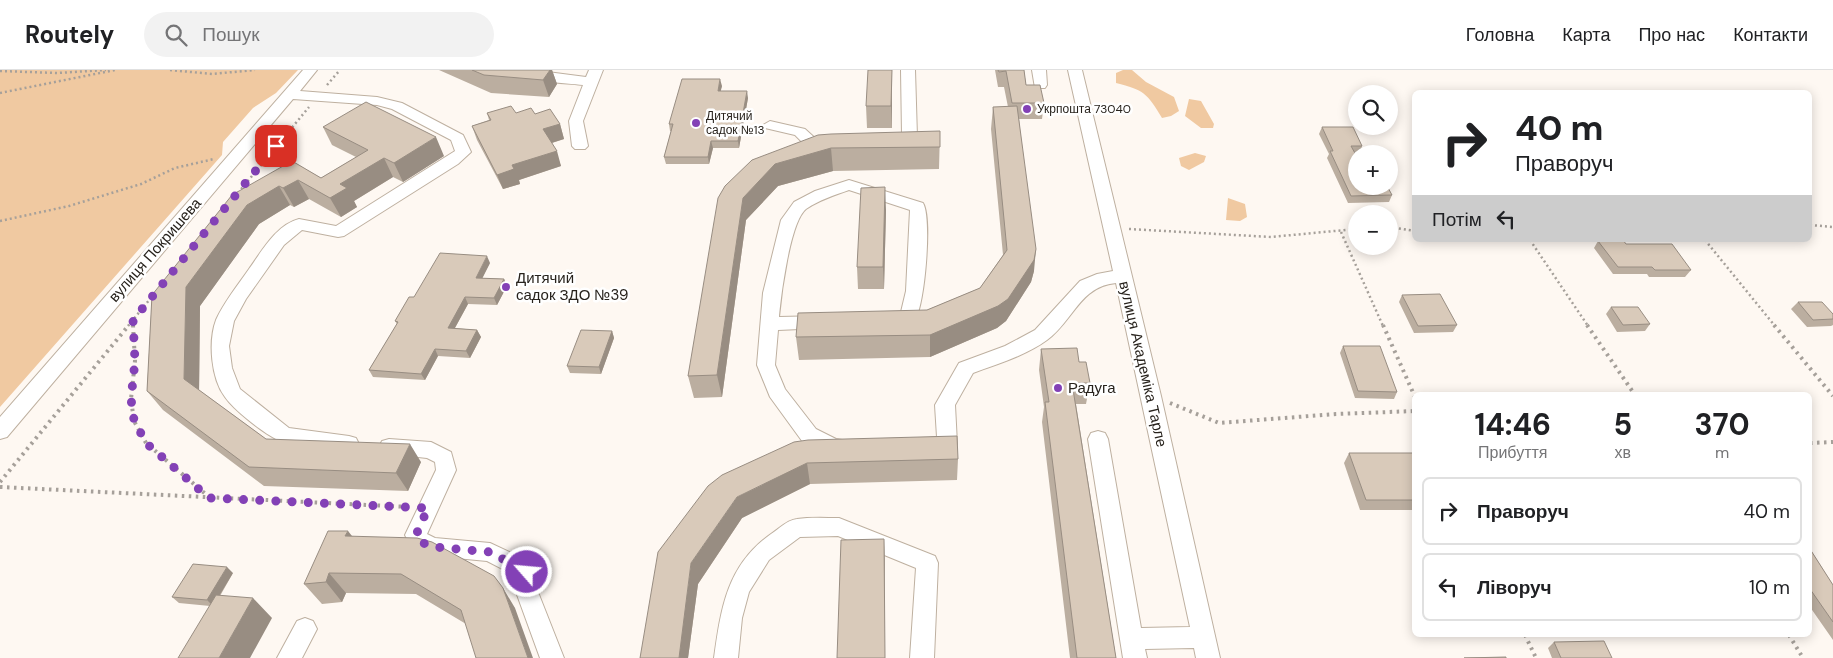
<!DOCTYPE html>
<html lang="uk">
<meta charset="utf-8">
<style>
body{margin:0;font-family:"DM Sans",sans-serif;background:#f2f2f2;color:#202124;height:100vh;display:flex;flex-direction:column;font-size:19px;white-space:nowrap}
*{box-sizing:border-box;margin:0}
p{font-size:16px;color:#757577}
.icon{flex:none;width:28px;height:28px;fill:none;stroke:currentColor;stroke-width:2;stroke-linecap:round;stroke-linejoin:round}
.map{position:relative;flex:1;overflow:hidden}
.side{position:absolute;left:1412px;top:322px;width:400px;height:245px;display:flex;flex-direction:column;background:#fff;border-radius:8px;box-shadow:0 2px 12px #0003}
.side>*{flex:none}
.top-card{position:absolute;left:1412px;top:20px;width:400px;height:152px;border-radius:8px;box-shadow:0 2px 12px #0003;background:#fff;color:#202124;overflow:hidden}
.buttons{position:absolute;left:1348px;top:15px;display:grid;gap:10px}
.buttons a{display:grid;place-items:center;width:50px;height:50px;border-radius:50%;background:#fff;box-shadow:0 2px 12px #0003;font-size:25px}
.pin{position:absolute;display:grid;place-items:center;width:42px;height:42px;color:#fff;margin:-21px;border-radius:10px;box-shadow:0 2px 8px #0006}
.me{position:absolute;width:55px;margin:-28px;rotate:297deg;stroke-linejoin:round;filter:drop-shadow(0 0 4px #0008)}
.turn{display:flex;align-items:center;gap:18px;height:105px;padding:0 20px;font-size:22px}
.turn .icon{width:65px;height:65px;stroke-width:2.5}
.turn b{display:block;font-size:35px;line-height:42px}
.then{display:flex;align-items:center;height:48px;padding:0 20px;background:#0003;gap:10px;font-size:19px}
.eta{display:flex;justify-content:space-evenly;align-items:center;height:85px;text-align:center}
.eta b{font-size:30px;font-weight:700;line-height:35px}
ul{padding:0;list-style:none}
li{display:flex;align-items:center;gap:15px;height:68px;margin:0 10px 8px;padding:0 10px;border:2px solid #e0e0e0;border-radius:8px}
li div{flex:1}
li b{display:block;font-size:19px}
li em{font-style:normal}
header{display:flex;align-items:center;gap:30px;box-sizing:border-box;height:70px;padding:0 25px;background:#fff;border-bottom:1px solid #e0e0e0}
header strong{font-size:24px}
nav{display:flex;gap:28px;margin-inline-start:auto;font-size:18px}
.search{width:350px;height:45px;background:#f2f2f2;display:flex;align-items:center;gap:12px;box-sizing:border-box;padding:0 18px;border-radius:28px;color:#757577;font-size:19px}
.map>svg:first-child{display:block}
</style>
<header>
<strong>Routely</strong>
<div class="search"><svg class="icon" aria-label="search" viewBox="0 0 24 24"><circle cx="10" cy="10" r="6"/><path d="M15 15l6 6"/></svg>Пошук</div>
<nav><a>Головна</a><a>Карта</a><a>Про нас</a><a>Контакти</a></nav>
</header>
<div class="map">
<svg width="1833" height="588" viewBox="0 0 1833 588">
<rect width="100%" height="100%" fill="#fef8f2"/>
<path fill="#f0c9a1" d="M0 0H298L276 23 253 38 223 72 222 85 0 337Z
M1123 0H1132L1146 12 1174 27 1179 41 1171 46 1162 48C1147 23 1144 20 1116 13V3Z
M1189 29 1201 31 1214 54 1213 58H1201L1185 46Z
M1195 83 1206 86 1204 92 1189 100 1181 96 1179 88Z
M1228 128 1245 134 1247 147 1240 151 1226 150Z"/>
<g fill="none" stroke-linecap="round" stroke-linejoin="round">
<g stroke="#beb0a0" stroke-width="2">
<path id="minor" d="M303 0H317L300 21 377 27 402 33 463 65 471 82 458 94 344 166 338 167 302 160 284 175 246 229 234 251 229 276 232 298 240 319 289 358 349 366 356 368 359 374 356 380 349 382C331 379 293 378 278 370 263 363 234 340 225 327 211 309 208 271 216 250 224 232 238 215 249 199 262 181 276 155 299 149L336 156 455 81 451 70 392 39 377 35 293 29 7 367 0 369V347Z
M512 0H532L586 7 589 0H603L583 51 588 76 585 79H575L572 76 569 51 583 15C567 13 522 12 512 0Z
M901 0H915L917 67 915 70 892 78 884 73 887 70 902 65Z
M1032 0H1046L1047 15 1045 18H1035Z
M1068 0H1082L1161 326 1220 588H1196L1194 578 1145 579 1147 588H1123L1088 369 1091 363 1098 361 1105 363 1108 369 1141 558 1190 557 1116 213C1080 216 1073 251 1047 270 1025 286 997 294 973 303L955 335 957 374 954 380 928 383 921 381 918 375 921 369 937 367 935 335 959 293 1005 276 1035 260 1080 211 1097 204 1113 201Z
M770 51 805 59 816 69H830L838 74 830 79 807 77 795 65 765 58 763 55Z
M849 110 923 133C932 148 925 234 915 250L900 257 885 256 882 251 885 246 901 242 906 221 910 140 849 120C835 125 819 130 806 139 790 152 781 225 779 247L823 246 829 247 832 252 829 257 823 258 778 260 775 295 785 319 816 359 836 369 848 371 851 377 848 383 834 385 802 371 770 327 757 295 763 223 781 150 794 132 815 121Z
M389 369 431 372 451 382 456 400 427 464 435 468 490 473 535 494 538 501V522L564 588H540L516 522V506L487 491 435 486 412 479 405 465 436 400 435 392 427 388 382 383 379 377 382 371Z
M839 448 935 486 938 493 934 588H910L916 498 838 466 800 467 769 490 749 522 742 548 738 588H714C721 538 727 495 771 464 779 459 787 450 797 449 810 447 825 448 839 448Z
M305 548 313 551 317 559 302 588H277L297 551Z"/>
</g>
<path stroke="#a6a09a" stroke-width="2.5" stroke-dasharray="2 3" stroke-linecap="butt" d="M170 0 212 4 255 0
M0 1 57 3 106 0
M327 15 340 0
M0 23 115 0
M262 79 275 76
M238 123 309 37
M0 151 69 136 141 114 175 98 214 89
M1810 155 1833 157
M1389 157 1415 161
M1129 159 1271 167 1356 159
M1341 162 1383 256
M1530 170 1588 256
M1705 170 1775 256
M133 251V256
M128 256 154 224"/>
<path stroke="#a6a09a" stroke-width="4" stroke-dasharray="2.5 4.5" stroke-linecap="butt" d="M133 255 135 291 131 329 134 351 146 373 209 427
M1383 255 1415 327
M1587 255 1635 325
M1774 255 1833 326
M1170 333 1219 353 1336 344 1415 341
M1810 373 1833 372
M0 412 129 255
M0 417 409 437
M1525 565 1536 588
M1789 565 1803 588"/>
<use href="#minor" fill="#fff" fill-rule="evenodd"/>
</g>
<path fill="#bbaea0" d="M439 0H552L557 14 549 27 491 23Z
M892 0V58H867L866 36Z
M995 0H1024L1026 15 1044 33 1042 49H1019L1034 201 1031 212 1006 251 997 258 930 287 799 290 796 267 927 240 980 218 1003 185 991 59 993 37H1008L1004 17H998Z
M722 16 720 21 748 28 739 78H713L709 94H666L664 87 671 61H670L669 54Z
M487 43H516L535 44 560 54 564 69 552 73 561 96 519 110 520 114 503 119 477 70 472 56 489 50Z
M323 57 444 86 403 112 393 107 354 131 357 137 341 147 309 129 294 137 290 135 259 154 200 236 199 320 266 369 421 392 408 421 264 416 163 340 147 321 152 225 292 91 321 108 356 87 332 75Z
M1322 57 1362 76 1360 83H1355L1356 116 1392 125 1389 132 1348 133 1327 88 1329 84 1319 64Z
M940 61 939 99 833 101 778 116 746 150 722 327 694 328 688 306 752 90Z
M886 140 884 219H858L857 197Z
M1598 171 1626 174 1691 200 1685 207H1649L1647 204H1613L1594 178Z
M490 193 482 208 504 209 507 216 497 235 468 234 455 258 477 260 481 267 470 288 438 286 425 310 373 307 369 300 397 254 395 251Z
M1402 225 1457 255 1453 262 1414 263 1399 232Z
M1798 232 1833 244V255L1831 256 1807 257 1791 239Z
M1611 237 1650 254 1645 261 1617 262 1606 244Z
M612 261 614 268 601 304 570 303 567 296Z
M1343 276 1397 322 1394 329 1355 328 1340 283Z
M1041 279 1079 292 1090 313 1086 334H1076L1116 588H1070L1042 352 1044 337 1039 300Z
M794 372 958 389 957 410 810 414 742 448 698 514 688 588H640Z
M1349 383H1415V440H1360L1344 393Z
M352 466 515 538 466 554 416 524 346 523 342 532 322 534 304 514Z
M1810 479 1833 515V570L1810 537Z
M233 503 220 526 272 548 210 536 179 533 172 527Z
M1554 572 1612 588H1552L1548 578Z"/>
<path fill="#988d82" d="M550 0H552L557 14 549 27 543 10Z
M892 0V58L891 36Z
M720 9 722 16 719 28 718 21Z
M747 21 748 28 739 78 738 71Z
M560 54 564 69 548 74 543 59Z
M436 67 444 86 403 112 394 93Z
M711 71 713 78 709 94 708 87Z
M831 78 833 101 778 116 746 150 722 327 717 305 743 128 775 94Z
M557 81 561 96 519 110 520 114 503 119 497 105 512 95Z
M384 88 393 107 354 131 357 137 341 147 330 128 340 114Z
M298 110 309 129 294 137 283 118Z
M279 116 290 135 259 154 200 236 199 327 184 309 186 217 247 135Z
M885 117 886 140 884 219 883 197Z
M1036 179 1034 201 1031 212 1006 251 997 258 930 287V265Z
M487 186 490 193 479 215 476 208Z
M504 209 507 216 497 235 494 228Z
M465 227 468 234 451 265 448 258Z
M477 260 481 267 470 288 466 281Z
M612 261 614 268 601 304 599 297Z
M435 279 438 286 425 310 421 304Z
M410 374 421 392 408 421 396 403Z
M807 393 810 414 742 448 698 514 688 588H679L691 493 737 427Z
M348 461 364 481 345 466Z
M884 469 885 490V588Z
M227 497 233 503 213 536 207 530Z
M329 503 346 523 342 532 326 512Z
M503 518 515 538 533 588H528Z
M253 528 272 548 250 588H219Z"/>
<path fill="#d9caba" stroke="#988d82" d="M472 0H550L543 10 484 5Z
M868 0H892L891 36H866Z
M998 0H1024L1026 15H1040L1044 33H1012L1006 1 999 2Z
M682 9H720L718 21H747L738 71H711L708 87H664L673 54H669Z
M366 32 436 67 394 93 384 88 340 114 347 118 330 128 298 110 283 118 279 116 247 135 186 217 184 309 266 369 410 374 396 403 249 397 147 321 152 225 232 125 292 91 321 108 368 80 323 57Z
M511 36 516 43 531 38 535 44 550 39 560 54 543 59 557 81 512 95 514 99 497 105 472 56 491 50 487 43Z
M1017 36 1036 179 1034 190 1008 229 998 236 930 265 796 267 798 243 927 240 980 218 1007 180 993 37Z
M1322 57H1353L1362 76H1351L1356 85V116H1387L1392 125 1351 126 1330 81H1333Z
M940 61V77L831 78 775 94 743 128 717 305 688 306 718 128 725 116 752 90 818 65 831 64Z
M885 117 883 197H857L861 118Z
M1623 170 1626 174H1672L1691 200H1655L1652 197H1618L1598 171Z
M440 183 487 186 476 208 504 209 494 228 465 227 448 258 477 260 466 281 435 279 421 304 369 300 398 252 395 251 409 227H414Z
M1440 224 1457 255 1418 256 1402 225Z
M1798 232H1822L1833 244V249L1813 250Z
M1611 237H1638L1650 254 1623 255Z
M581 260 612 261 599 297 567 296Z
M1343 276H1380L1397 322 1358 321Z
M1077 278 1079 292H1086L1090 313H1072L1116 588H1077L1045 332H1049L1041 279Z
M957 366 958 389 807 393 737 427 691 493 679 588H640L658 482 708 416 722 405 794 372 808 370Z
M1349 383H1415V430H1366Z
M328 461H348L345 466 417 468 432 472 494 506 503 518 528 588H476L461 540 401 504 329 503 326 512 304 514Z
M884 469 885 588H837L841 470Z
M1810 479 1833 515V552L1810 519Z
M193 494 227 497 207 530 172 527Z
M216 525 253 528 219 588H178Z
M1604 571 1612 588H1561L1554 572Z
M1506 587V588H1464Z"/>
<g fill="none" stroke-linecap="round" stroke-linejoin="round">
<path stroke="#8341b6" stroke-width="9" stroke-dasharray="0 16.2" d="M276 76 133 250 135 291 131 329 134 350 146 373 209 428 428 438 416 465 420 472 435 477 490 482 527 502"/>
</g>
<g fill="#8341b6" stroke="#fff" stroke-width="2">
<circle cx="1027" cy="39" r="5"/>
<circle cx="696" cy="53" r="5"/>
<circle cx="506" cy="217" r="5"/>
<circle cx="1058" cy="318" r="5"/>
</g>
<g text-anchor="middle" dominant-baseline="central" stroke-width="5" stroke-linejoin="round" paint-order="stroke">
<g font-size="12" fill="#28231d" stroke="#fff" text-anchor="start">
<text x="1037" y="39">Укрпошта 73040</text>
<text x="706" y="46">Дитячий<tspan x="706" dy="14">садок №13</tspan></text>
</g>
<g font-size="15" fill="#28231d" stroke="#fff">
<text transform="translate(155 180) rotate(-49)">вулиця Покришева</text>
<text transform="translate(1143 294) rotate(77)">вулиця Академіка Тарле</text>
</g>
<g font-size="15" fill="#28231d" stroke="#fff" text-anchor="start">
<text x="516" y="208">Дитячий<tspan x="516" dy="17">садок ЗДО №39</tspan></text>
<text x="1068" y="318">Радуга</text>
</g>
</g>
</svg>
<div class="buttons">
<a><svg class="icon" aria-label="search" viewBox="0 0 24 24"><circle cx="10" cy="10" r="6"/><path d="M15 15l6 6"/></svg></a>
<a>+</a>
<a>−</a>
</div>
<div class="pin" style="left:276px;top:76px;background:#d93025"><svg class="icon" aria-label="arrive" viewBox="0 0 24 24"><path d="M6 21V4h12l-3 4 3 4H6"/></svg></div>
<svg class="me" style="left:527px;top:502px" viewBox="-20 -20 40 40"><circle r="17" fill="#8341b6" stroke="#fff" stroke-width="3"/><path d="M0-11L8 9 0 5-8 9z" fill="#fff"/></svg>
<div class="top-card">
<div class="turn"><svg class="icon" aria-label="right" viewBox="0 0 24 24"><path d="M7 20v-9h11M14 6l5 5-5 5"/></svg><div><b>40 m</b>Праворуч</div></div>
<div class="then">Потім<svg class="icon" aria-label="left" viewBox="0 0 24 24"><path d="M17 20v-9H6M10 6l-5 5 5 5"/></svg></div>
</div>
<section class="side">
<div class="eta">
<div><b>14:46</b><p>Прибуття</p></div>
<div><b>5</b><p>хв</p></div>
<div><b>370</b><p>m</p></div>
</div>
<ul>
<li><svg class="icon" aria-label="right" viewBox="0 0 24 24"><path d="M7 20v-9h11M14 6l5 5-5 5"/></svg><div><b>Праворуч</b></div><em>40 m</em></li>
<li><svg class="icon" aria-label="left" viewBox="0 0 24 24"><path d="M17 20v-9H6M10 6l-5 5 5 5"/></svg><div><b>Ліворуч</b></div><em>10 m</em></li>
</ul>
</section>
</div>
